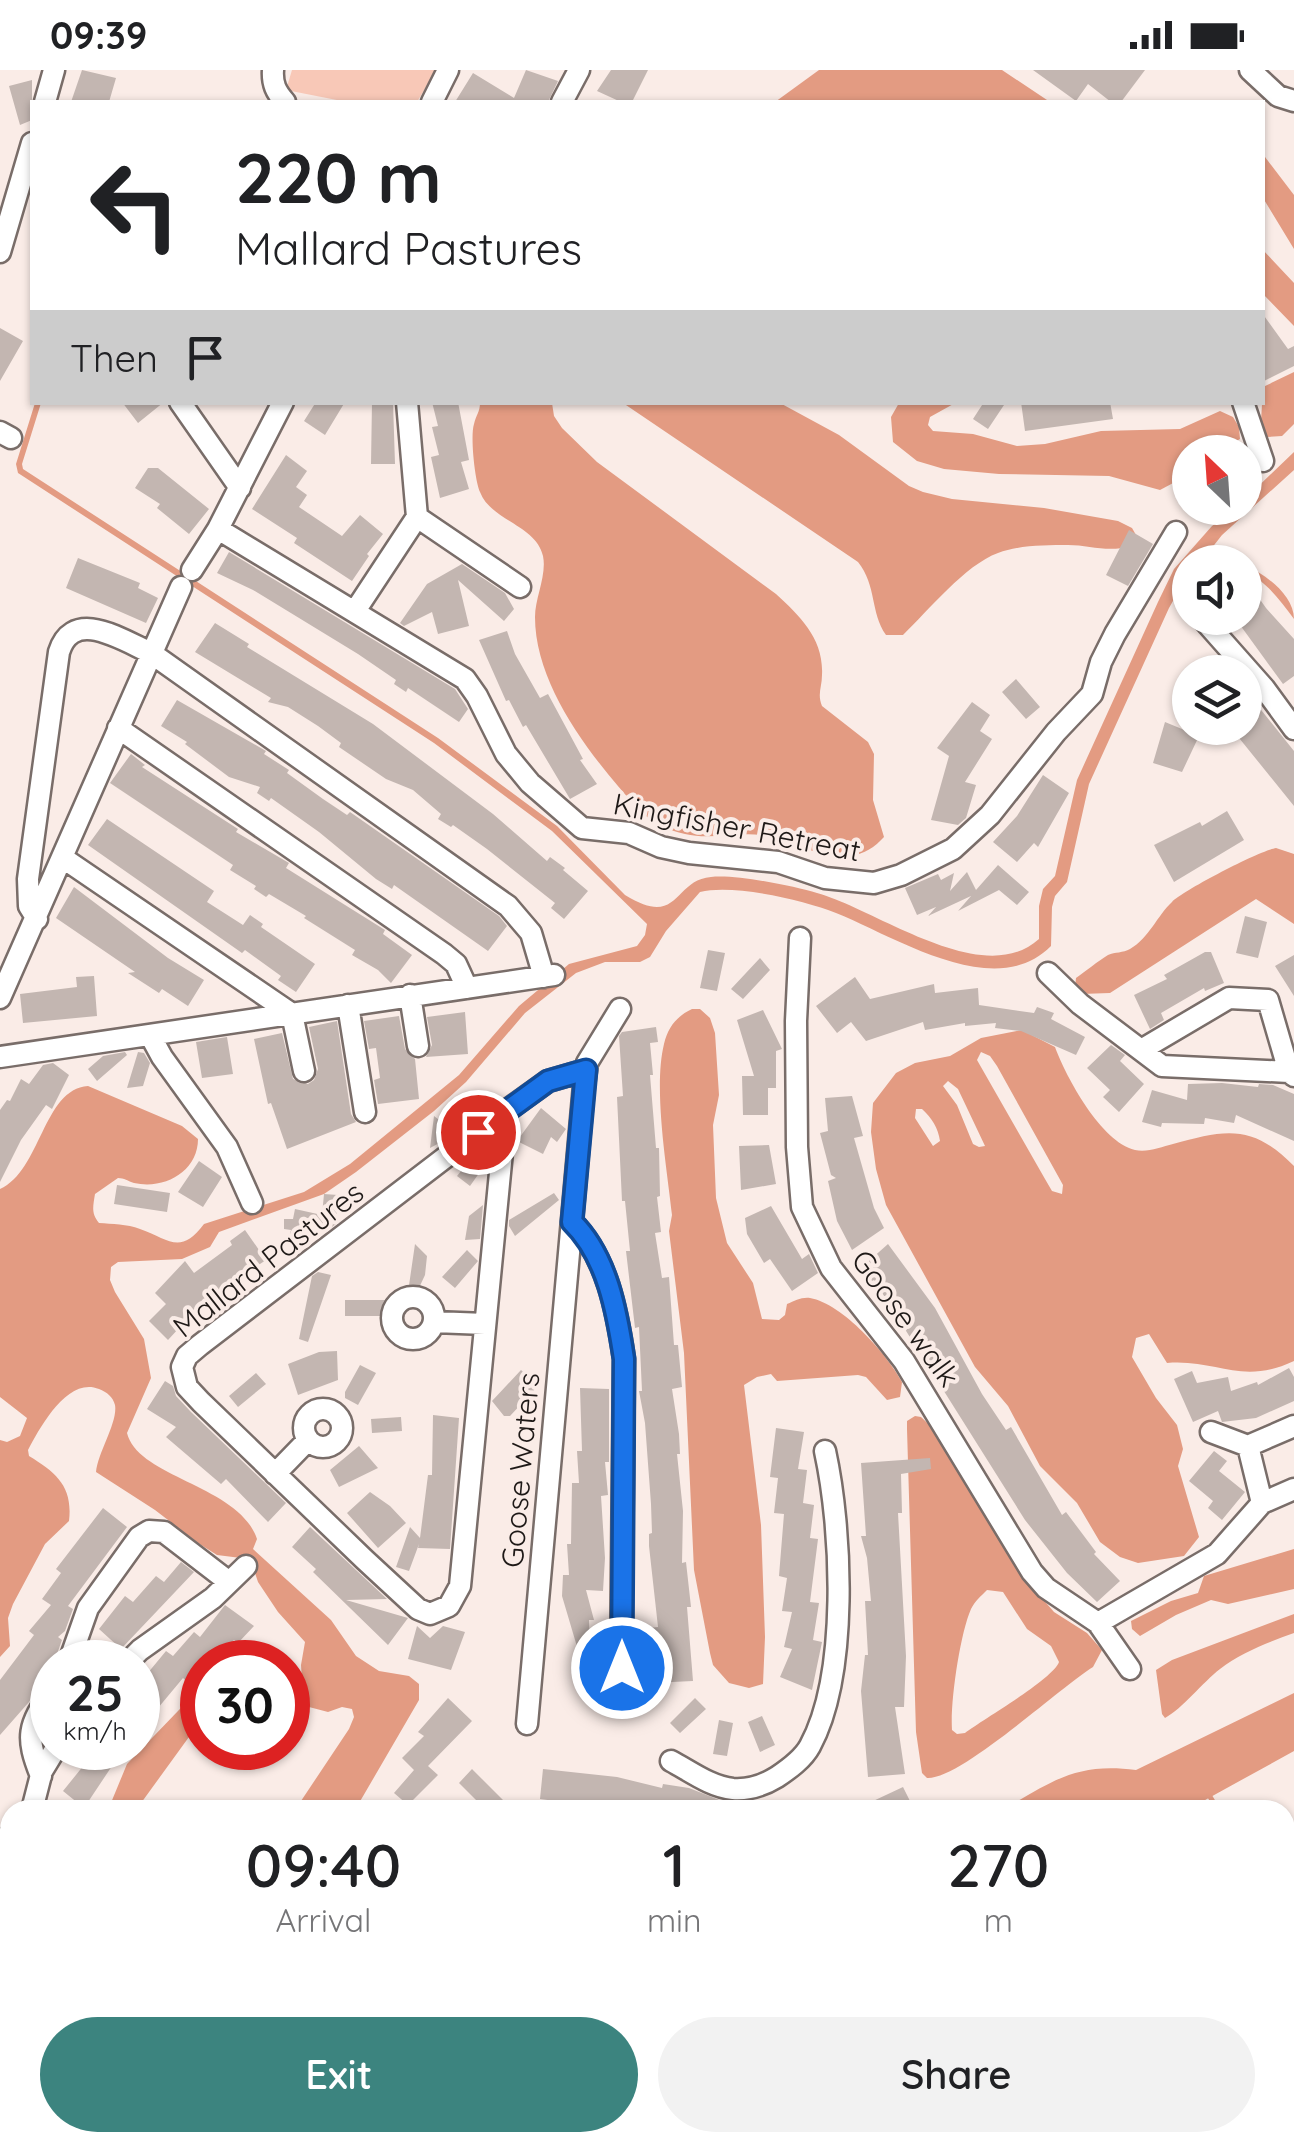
<!DOCTYPE html>
<style>
body{margin:0;font-family:Quicksand,sans-serif;background:#f2f2f2;color:#202124;height:100vh;display:flex;flex-direction:column;font-size:38px;white-space:nowrap}
*{box-sizing:border-box;margin:0}
p{font-size:32px;color:#757577}
.icon{flex:none;width:55px;height:55px;fill:none;stroke:currentColor;stroke-width:2;stroke-linecap:round;stroke-linejoin:round}
.map{position:relative;flex:1;overflow:hidden}
.drawer{position:absolute;left:0px;top:1730px;width:1295px;height:352px;display:flex;flex-direction:column;background:#fff;border-radius:30px 30px 0 0;box-shadow:0 2px 8px #0004}
.drawer>*{flex:none}
.hud{position:absolute;left:30px;top:30px;width:1235px;height:305px;border-radius:0px;box-shadow:0 2px 8px #0004;background:#fff;color:#202124;overflow:hidden}
.needle{width:65px;rotate:335deg}
.controls{position:absolute;left:1172px;top:365px;display:grid;gap:20px}
.controls a{display:grid;place-items:center;width:90px;height:90px;border-radius:50%;background:#fff;box-shadow:0 2px 8px #0004;font-size:50px}
.speed{position:absolute;left:30px;top:1570px;display:flex;gap:20px;font-size:50px;font-weight:700;text-align:center}
.speed>*{display:grid;place-content:center;width:130px;height:130px;border-radius:50%;background:#fff;box-shadow:0 2px 8px #0004;line-height:1}
.speed small{font-size:25px;font-weight:400}
.speed .limit{border:15px solid #d22;background:#fff;color:#111}
.pin{position:absolute;display:grid;place-items:center;width:85px;height:85px;color:#fff;margin:-42px;border:5px solid #fff;border-radius:50%;box-shadow:0 2px 10px #0007}
.me{position:absolute;width:110px;margin:-55px;rotate:0deg;stroke-linejoin:round;filter:drop-shadow(0 0 8px #0008)}
.turn{display:flex;align-items:center;gap:35px;height:210px;padding:0 40px;font-size:45px}
.turn .icon{width:130px;height:130px;stroke-width:2.5}
.turn b{display:block;font-size:70px;line-height:85px}
.then{display:flex;align-items:center;height:95px;padding:0 40px;background:#0003;gap:20px;font-size:38px}
.eta{display:flex;justify-content:space-evenly;align-items:center;height:170px;text-align:center}
.eta b{font-size:60px;font-weight:600;line-height:70px}
.action{display:flex;gap:20px;margin-top:auto;padding:20px 40px}
.action a{flex:1;height:115px;border-radius:60px;background:#3c847f;color:#fff;font-size:40px;font-weight:600;line-height:115px;text-align:center}
.action a+a{background:#f2f2f2;color:#202124}
.status{display:flex;justify-content:space-between;align-items:center;height:70px;padding:0 50px;background:#fff;direction:ltr}
.status svg{height:28px;fill:currentColor}
.map>svg:first-child{display:block}
</style>
<div class="status"><b>09:39</b><svg viewBox="0 0 49 12"><path d="M0 12V9h3v3zM5 12V6h3v6zM10 12V3h3v9zM15 12V0h3v12zM26 1h20v11H26zM47 4h2v5h-2z"/></svg></div>
<div class="map">
<svg width="1294" height="2081" viewBox="0 0 1294 2081">
<rect width="100%" height="100%" fill="#faece7"/>
<path fill="#f8c8b7" d="M292 0H436L417 32H347L286 20Z"/>
<path fill="#e39b82" fill-rule="evenodd" d="M819 0H1002L1050 32H775Z
M1262 83 1294 125V179L1263 128Z
M1263 180 1294 213V256L1263 224Z
M1294 302V354L1282 366 1267 367 1261 351 1263 317Z
M957 332 930 347 928 355 933 361 973 364 1017 376 1045 374 1101 361 1180 359 1220 341 1233 347 1239 357 1240 369 1217 382H1190V404L1160 420 1109 406 999 404 944 399 917 391 893 372 891 347 899 333Z
M35 333H41L22 394 23 399 438 668 557 756 625 825C680 859 673 810 711 807 735 804 794 816 817 823 876 839 983 920 1039 869V836L1043 819 1055 806 1077 710 1158 532 1174 499 1212 456 1236 438H1245V429L1294 382V400L1222 465 1211 479 1235 492H1216L1203 488 1199 492H1190V501L1169 538 1089 714 1067 812 1055 826 1052 837 1051 876C995 933 894 866 836 843 803 830 734 814 700 822L666 861 650 887 640 892H605L576 903 525 943 466 1012 434 1041 356 1102 324 1124 219 1162 210 1177 182 1189 118 1192 111 1197 110 1210 115 1222 144 1269 151 1308 127 1363C138 1408 239 1415 257 1469L253 1479 331 1550 356 1586 379 1601 409 1606 419 1614V1630L355 1740H295L349 1659 354 1647 352 1639 342 1637 328 1642 309 1637 303 1625 301 1595 305 1572 278 1542 258 1512 254 1500 241 1488 217 1485 198 1473 155 1440 96 1402C98 1382 118 1352 115 1335 113 1327 107 1322 99 1319 68 1306 40 1357 28 1380L29 1386C57 1403 73 1417 69 1451L45 1474 13 1534 8 1548 10 1576 0 1587V1370L7 1372 20 1366 27 1348 0 1327V1119C41 1101 43 1019 88 1016L182 1056 198 1069C198 1101 165 1120 134 1113 128 1111 124 1108 118 1108L95 1124C93 1137 91 1143 99 1153 112 1154 127 1154 140 1159 169 1169 180 1186 204 1154L304 1122 350 1094 459 1005 519 936 569 894 637 876 645 865 647 854 552 761 434 673 18 403 16 394Z
M480 333H552L554 346 562 358 597 392 776 524C800 546 824 569 822 605 822 617 817 624 822 636L868 672 874 684 873 730 884 767C875 777 864 784 851 786 821 790 791 769 761 765 736 762 710 770 685 764 666 760 651 752 638 739 593 689 535 617 535 547 535 528 547 505 543 486 536 455 491 451 480 422 475 411 470 366 474 354 476 345 480 342 480 333Z
M623 333H780L839 365 909 416 923 422 952 429 1044 438 1118 451 1132 458 1136 465 1130 476C1109 483 1089 475 1068 475 1046 475 1019 475 998 483 965 495 929 540 903 565H886C870 542 877 516 858 492Z
M1245 495C1265 504 1294 525 1294 549 1280 530 1267 512 1245 501Z
M1276 778 1294 784V854L1256 829 1110 923 1081 924 1075 917 1076 908C1086 901 1098 891 1108 885 1115 882 1123 883 1130 879 1149 868 1157 846 1172 832 1184 820 1259 781 1276 778Z
M692 939H700L710 948 715 963 719 1025 713 1055 716 1128 727 1173 753 1213 762 1249 779 1250 785 1245 787 1234C795 1231 801 1227 810 1228 843 1234 887 1284 902 1312L900 1327 887 1330 866 1307 858 1305 777 1311 771 1304 757 1307 744 1315 761 1455 765 1567 763 1614 749 1618 729 1613 713 1595 710 1583 694 1500 684 1283 669 1161 672 1145C667 1098 653 1019 664 974 668 957 677 946 692 939Z
M1022 960 1055 977C1066 1007 1101 1072 1135 1080 1147 1083 1161 1077 1173 1074 1226 1059 1253 1054 1294 1096V1291C1241 1316 1218 1289 1167 1293L1149 1264 1136 1268 1132 1287 1156 1328 1177 1355 1183 1379 1178 1396 1199 1467 1184 1486 1138 1493 1120 1487 1100 1472 1077 1433 1040 1396 1008 1336 975 1297 886 1135 876 1099 871 1062 873 1033 896 1003 915 993 950 986 981 968ZM981 982 990 986 997 996 1063 1115 1062 1124 1052 1121 1045 1109 977 990ZM948 1011 958 1019 985 1076 979 1077 973 1074 957 1035 943 1016ZM916 1039H922C932 1048 938 1058 940 1071L933 1076 915 1048Z
M915 1346 921 1347 939 1364 1021 1504 1054 1542 1087 1563 1102 1580 1093 1597C1058 1619 960 1710 927 1708L922 1703 916 1662 907 1359V1351ZM987 1520 1003 1522 1027 1559 1051 1576 1059 1592C1053 1609 984 1649 965 1663L957 1664 952 1660C950 1632 960 1564 971 1539 975 1531 981 1526 987 1520Z
M1294 1479V1519L1228 1534 1211 1530 1176 1545 1140 1566 1132 1559 1131 1551 1171 1531 1198 1523 1204 1506Z
M1294 1544V1563C1269 1572 1241 1583 1220 1599 1203 1612 1182 1639 1165 1648L1162 1644 1156 1600 1172 1590Z
M202 1616V1649L136 1740H108L127 1694Z
M1294 1623V1681L1187 1740H1002C1052 1712 1075 1692 1136 1700Z
M1285 1907 1294 1922V2081H1005L1007 2072H1285Z
M627 2072H756V2073L732 2081H608Z
M15 2073H115L129 2081H89L72 2075Z"/>
<g fill="none" stroke-linecap="round" stroke-linejoin="round">
<path stroke="#e39b82" stroke-width="5" d="M1209 1725 1218 1740
M1285 1852 1294 1866
M0 1970 10 1977
M158 2072 171 2081"/>
</g>
<path fill="#c3b6b1" d="M82 0 116 8 109 32H71Z
M526 0 558 11 548 32H455L473 3 514 28Z
M611 0H648L632 32H621L597 21Z
M1033 0H1145L1121 32H1111L1088 14 1076 31Z
M32 10V50L20 55 9 16Z
M1262 243 1288 279 1294 276V296L1262 312Z
M0 258 23 271 0 311Z
M122 332H164L138 353Z
M316 332H345L325 365 304 351Z
M372 332H393L395 394H371Z
M432 332H458L469 390 461 392 469 419 440 428 431 387 439 385 432 357 438 356Z
M984 332H1006L988 359 973 349Z
M1021 332H1110L1113 349 1025 361Z
M286 385 307 401 296 417 307 425 299 437 342 466 360 445 383 464 367 484 369 486 352 511 294 473 297 468 252 439Z
M148 398H158L209 439 189 464 157 438 160 434 135 418Z
M1129 460 1153 474 1128 516 1106 505Z
M229 482 455 619 468 639 459 652 408 618 406 622 394 614 396 610 358 584 253 520 217 503Z
M78 488 140 513 138 518 158 528 146 553 66 518Z
M462 494 505 523 514 539 504 551 458 510 469 556 438 564 432 542 404 556 400 553 427 514Z
M1245 508 1266 538 1294 569V606L1283 614 1235 548H1245Z
M215 553 249 574 247 577 373 654 493 744 547 791 550 787 565 798 563 800 588 821 564 849 551 838 555 833 487 779 453 755 451 757 438 749 441 744 413 720 386 709 339 677 341 673 318 656 288 637 268 632 271 628 195 582Z
M507 561 515 584 540 628 548 624 583 689 580 690 597 714 570 729 526 655 523 657 509 630 506 631 479 570Z
M1016 609 1040 637 1026 649 1002 622Z
M1245 620 1294 681V736L1231 658H1245Z
M177 630 266 681 264 684 289 700 287 703 323 729 347 745 350 742 499 846 507 856 488 881 394 815 392 819 376 809 319 762 271 728 269 731 257 723 260 717 229 707 185 674 187 672 161 656Z
M972 632 990 645 980 661 992 669 965 712 976 715 966 748 958 755 931 750 949 686 937 678Z
M1165 652 1199 666 1182 702 1153 693Z
M131 684 145 695 142 697 238 759 236 762 289 793 286 798 385 860 383 864 412 885 391 913 378 900 352 885 355 880 304 848 306 846 269 824 266 827 254 819 256 816 230 800 233 795 110 713Z
M1043 705 1069 723 1038 777 1034 773 1017 792 993 772 1017 746Z
M1227 741 1244 770 1174 812 1154 775 1200 752 1202 756Z
M107 749 214 821 207 832 243 855 250 845 263 854 261 857 315 894 296 922 278 910 281 906 245 880 242 883 88 775Z
M998 795 1029 822 1017 835 999 820 958 841 971 826 928 846 936 837 917 845 905 818 938 804 941 810 954 803 950 821 967 802 976 820Z
M74 817 168 888 204 910 188 936 162 919 159 923 128 903 135 902 56 848Z
M1245 846 1267 852 1258 888 1236 883Z
M708 880 725 883 717 921 700 918Z
M1205 882H1211L1224 913 1205 921 1204 918 1161 943 1164 950 1150 959 1134 925 1167 909 1164 905Z
M1294 885V926L1275 896Z
M760 888 770 900 743 929 731 919Z
M94 906 97 946 23 953 20 924 77 917 76 907Z
M855 907 870 929 934 914 935 923 978 918 979 935 1034 943 1037 937 1054 943 1051 949 1085 967 1076 985 1021 961 995 958 996 953 965 956V953L925 960 923 952 866 971 851 952 837 963 816 936Z
M763 940 782 979 776 981V1018H768V1045H743L742 1006H754L737 950Z
M465 942 468 984 426 987 432 975 427 947Z
M399 946 405 979 415 989 419 1029 378 1034 374 1010 380 1008 376 978 369 979 364 951Z
M337 951 351 1044 356 1052 287 1079 271 1033 268 1034 254 969 282 963 293 1009 308 1014 314 1010 318 999 309 957Z
M656 957 658 972 650 973 653 1005H650L656 1078H659L660 1126 657 1127 661 1162 655 1163 662 1208 669 1207 674 1275H678L682 1317 672 1319 679 1364 680 1384H677L683 1441 682 1493 686 1492 691 1537H687L693 1611 651 1613 649 1558 658 1557 649 1476V1464L652 1463 651 1434 645 1353 639 1321H642L639 1257 635 1258 626 1181H630L625 1131H622L617 1027 623 1026 619 966 622 962Z
M227 967 233 1004 202 1008 196 972Z
M1111 975 1125 985 1120 991 1144 1014 1119 1042 1103 1027 1110 1020 1087 998Z
M125 982 127 985 97 1011 88 999 103 986Z
M138 982 144 983 150 993 143 1016 127 1018Z
M53 993 69 1005 52 1039 46 1035 21 1070 0 1112V1040L7 1030 10 1031 21 1009 29 1014 43 995Z
M1222 1013 1258 1017 1259 1014 1273 1015 1294 1024V1071L1236 1045 1234 1053 1205 1048 1204 1054 1162 1053 1161 1057 1142 1052 1152 1020 1187 1030 1188 1014Z
M852 1026 863 1066 854 1068 874 1138 884 1158 852 1180 837 1151 828 1111 836 1108 831 1105 820 1063 828 1061 825 1028Z
M541 1038 566 1059 557 1072 551 1067 543 1084 517 1071Z
M434 1046 447 1056 445 1070 430 1078Z
M769 1075 776 1114 741 1120 739 1076Z
M480 1078 488 1084 487 1092 470 1116 457 1106Z
M199 1091 222 1107 203 1137 178 1122Z
M117 1115 170 1123 167 1142 114 1134Z
M554 1123 559 1130 515 1166 509 1156V1150Z
M324 1124 338 1125 336 1154 325 1162 306 1161 304 1173 288 1170 291 1160 284 1159V1149H293L295 1139 322 1145Z
M483 1135 480 1169 465 1170 469 1146Z
M771 1136 802 1189 809 1184 818 1203 792 1221 770 1189 764 1193 747 1164 745 1148Z
M245 1160 266 1190 202 1233 168 1270 149 1251 166 1234 155 1223 185 1191 194 1203 232 1175 230 1171Z
M415 1174 427 1186 425 1205 410 1237 406 1236Z
M888 1174 935 1238 982 1324 1006 1360 1011 1357 1062 1445 1066 1442 1096 1482 1094 1484 1120 1511 1097 1532 1067 1503 1025 1450 874 1210 870 1212 861 1198Z
M467 1180 478 1191 455 1218 442 1207Z
M318 1202 331 1205 308 1272 299 1269 312 1206Z
M345 1230H388L392 1246H345Z
M337 1281 338 1310 298 1325 288 1294 319 1282Z
M360 1295 376 1303 358 1335 345 1328V1322Z
M1289 1298 1294 1307V1331L1256 1348 1222 1352 1218 1341 1193 1352 1174 1309 1192 1301 1197 1313 1228 1307 1231 1321 1257 1312 1258 1315Z
M521 1300 538 1316 510 1346H504L492 1331Z
M256 1303 266 1314 238 1337 229 1326Z
M165 1311 173 1316 176 1326 191 1342 286 1433 268 1452 226 1409 221 1414 166 1367 176 1357 147 1339Z
M580 1318 609 1319V1392H605L608 1425 601 1426 605 1488 603 1521 586 1520 594 1550H589L590 1580H578L562 1526 563 1505H569L567 1474H571L572 1413H579L577 1381H582Z
M433 1345 459 1348 450 1479 418 1478 419 1474 409 1501 396 1497 410 1457 420 1468 428 1405H432Z
M401 1347 402 1361 372 1363 371 1349Z
M776 1358 804 1362 798 1399 807 1400 803 1433 814 1435 810 1468 818 1469 810 1532 819 1533 813 1570 822 1572 812 1620 780 1607 792 1579 784 1577 792 1542 782 1541 787 1508 779 1506 784 1444 774 1443 778 1408 770 1407Z
M359 1376 378 1398 339 1417 330 1400Z
M1214 1381 1227 1391 1219 1401 1245 1422 1222 1450 1208 1438 1213 1431 1189 1411Z
M930 1388 931 1399 901 1404 902 1443H898L906 1586 904 1637H895L905 1704 868 1707 861 1621 865 1585H868L865 1531H871L867 1488 861 1466H866L861 1393Z
M370 1422 390 1436 406 1453 378 1478 347 1443Z
M103 1438 127 1457 68 1536 73 1539 65 1561 58 1567 62 1570 57 1584 45 1598 49 1601 29 1632 0 1665V1610L34 1565 29 1561 51 1535 42 1529 61 1503 56 1499Z
M310 1457 387 1529 346 1530 408 1548 388 1575 313 1502 316 1499 292 1477Z
M181 1492 194 1502 121 1579 99 1559 125 1526 133 1532 156 1506 164 1512Z
M225 1535 254 1556 238 1573 234 1570 214 1592H202V1603L192 1616 183 1608 138 1662V1602L141 1599 147 1604 166 1581 173 1586 194 1562 200 1567Z
M417 1556 430 1568 443 1556 465 1562 451 1600 408 1589Z
M448 1628 472 1651 428 1696 438 1705 408 1735 394 1723 414 1700 402 1688 424 1666 418 1662Z
M695 1628 706 1639 680 1663 670 1653Z
M762 1646 775 1675 760 1682 748 1652Z
M719 1650 733 1653 727 1686 713 1684Z
M82 1678H124L84 1738 63 1721 84 1695 72 1685Z
M472 1699 513 1740H486L459 1713Z
M543 1699 617 1707 662 1718 663 1714 689 1718 722 1731 758 1732 757 1740H624L540 1729Z
M903 1717 910 1731 892 1740H854Z"/>
<g fill="none" stroke-linecap="round" stroke-linejoin="round">
<g stroke="#796d69" stroke-width="25">
<path id="minor" d="M273 0C272 14 276 22 285 32
M1250 0 1278 26 1294 31
M45 32 54 0
M432 32 448 0
M562 32 579 0
M0 182 32 73
M180 332 240 418
M1243 332 1263 391
M0 362 11 368
M417 447 520 517
M218 459 465 609 477 626 506 684 530 713 582 758 629 763 661 777 689 783 778 792 825 808 874 813 901 805 953 779 990 745 1056 662 1092 624 1101 592 1115 564 1176 462
M192 500 218 459 283 332
M355 541 417 447 407 332
M1202 548 1264 618 1294 659
M118 658 444 884 456 894 467 918
M63 788 292 944 304 1001
M37 849 29 836 28 809 59 582C73 537 122 570 151 583L508 836 531 863 544 907
M800 868 796 951 797 1077 802 1137 831 1198 904 1291 1032 1502 1046 1518 1098 1553 1130 1599
M1048 903 1080 934 1162 996 1289 1002 1294 1006
M410 925 418 976
M0 928 181 517
M348 935 365 1042
M150 965 162 987 227 1077 252 1133
M1141 980 1229 928 1268 930 1289 1002
M0 987 554 905
M506 1041 460 1516 449 1536 430 1544 418 1539 365 1490 201 1332 187 1317 182 1297 187 1286 200 1275 506 1041 548 1011 586 1000
M572 1152C607 1187 617 1241 624 1289L621 1598
M392 1248a21 21 0 1 1 42 0a21 21 0 1 1-42 0Z
M434 1252 485 1254
M304 1358a19 19 0 1 1 38 0a19 19 0 1 1-38 0Z
M1211 1362 1248 1376 1294 1356
M275 1404 307 1371
M1262 1433 1294 1419
M1098 1553 1217 1484 1262 1433 1248 1376
M69 1592 88 1538 139 1467 149 1461 164 1462 229 1512
M128 1592 140 1580 213 1528 246 1496
M527 1654 584 1015 587 993 620 939
M671 1691C690 1701 711 1717 733 1719 748 1720 764 1715 777 1707 789 1699 803 1689 810 1676 849 1604 842 1459 825 1381
M41 1706C25 1666 28 1656 52 1621
M32 1740 42 1701 56 1678
M0 1770 10 1767
M343 2081 374 2072"/>
</g>
<use href="#minor" stroke="#fff" stroke-width="20"/>
</g>
<g fill="none" stroke-linecap="round" stroke-linejoin="round">
<g stroke="#114b97" stroke-width="25">
<path id="route" d="M478 1062 548 1011 586 1000 572 1152C607 1186 617 1242 624 1289L622 1598"/>
</g>
<use href="#route" stroke="#1a73e8" stroke-width="18"/>
</g>
<g text-anchor="middle" dominant-baseline="central" stroke-width="8" stroke-linejoin="round" paint-order="stroke">
<g font-size="30" fill="#1e1917" stroke="#faece7">
<text transform="translate(737 757) rotate(11)">Kingfisher Retreat</text>
<text transform="translate(268 1189) rotate(-38)">Mallard Pastures</text>
<text transform="translate(906 1248) rotate(54)">Goose walk</text>
<text transform="translate(520 1400) rotate(-85)">Goose Waters</text>
</g>
</g>
</svg>
<div class="controls">
<a><svg class="needle" viewBox="-14 -14 28 28"><path d="M0-13l5 13h-10z" fill="#e53935"/><path d="M0 13l5-13h-10z" fill="#757577"/></svg></a>
<a><svg class="icon" aria-label="sound" viewBox="0 0 24 24"><path d="M4 9h4l5-4v14l-5-4H4zM17 9q2 3 0 6"/></svg></a>
<a><svg class="icon" aria-label="layers" viewBox="0 0 24 24"><path d="M12 4l9 5-9 5-9-5zM3 14l9 5 9-5"/></svg></a>
</div>
<div class="speed"><div>25<small>km/h</small></div><div class="limit">30</div></div>
<div class="pin" style="left:478px;top:1062px;background:#d93025"><svg class="icon" aria-label="arrive" viewBox="0 0 24 24"><path d="M6 21V4h12l-3 4 3 4H6"/></svg></div>
<svg class="me" style="left:622px;top:1598px" viewBox="-20 -20 40 40"><circle r="17" fill="#1a73e8" stroke="#fff" stroke-width="3"/><path d="M0-11L8 9 0 5-8 9z" fill="#fff"/></svg>
<div class="hud">
<div class="turn"><svg class="icon" aria-label="left" viewBox="0 0 24 24"><path d="M17 20v-9H6M10 6l-5 5 5 5"/></svg><div><b>220 m</b>Mallard Pastures</div></div>
<div class="then">Then<svg class="icon" aria-label="arrive" viewBox="0 0 24 24"><path d="M6 21V4h12l-3 4 3 4H6"/></svg></div>
</div>
<section class="drawer">
<div class="eta">
<div><b>09:40</b><p>Arrival</p></div>
<div><b>1</b><p>min</p></div>
<div><b>270</b><p>m</p></div>
</div>
<div class="action"><a>Exit</a><a>Share</a></div>
</section>
</div>
